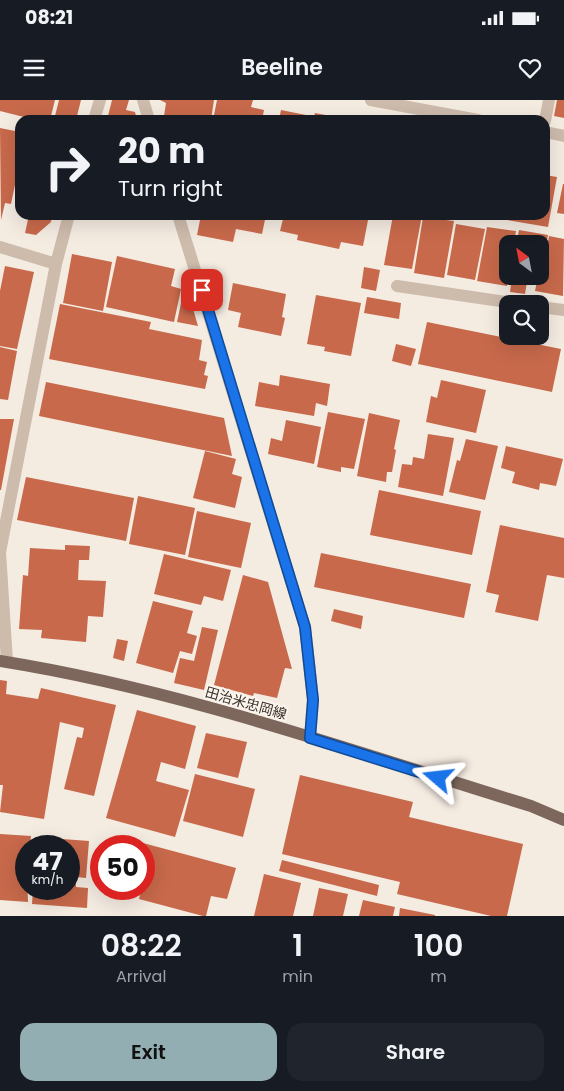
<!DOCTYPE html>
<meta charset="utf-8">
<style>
body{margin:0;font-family:Poppins,"Noto Sans JP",sans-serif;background:#20242c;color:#f1f3f6;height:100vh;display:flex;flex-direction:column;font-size:19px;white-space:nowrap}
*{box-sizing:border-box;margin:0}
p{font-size:16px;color:#9ea1a6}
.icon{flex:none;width:28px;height:28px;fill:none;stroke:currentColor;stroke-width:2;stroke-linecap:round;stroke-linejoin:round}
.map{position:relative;height:816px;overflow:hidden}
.side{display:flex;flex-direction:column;background:#171b24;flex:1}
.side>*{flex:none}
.hud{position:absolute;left:15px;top:15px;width:535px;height:105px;border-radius:15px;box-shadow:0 5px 20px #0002;background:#171b24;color:#f1f3f6;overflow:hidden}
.needle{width:32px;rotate:328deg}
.tools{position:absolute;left:499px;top:135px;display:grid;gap:10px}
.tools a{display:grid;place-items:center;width:50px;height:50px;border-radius:10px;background:#171b24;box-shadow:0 5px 20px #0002;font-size:25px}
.speed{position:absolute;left:15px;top:735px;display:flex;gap:10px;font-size:25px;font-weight:700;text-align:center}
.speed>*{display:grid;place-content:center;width:65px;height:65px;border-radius:50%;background:#171b24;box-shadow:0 5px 20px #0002;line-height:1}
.speed small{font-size:12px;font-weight:400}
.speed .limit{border:8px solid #d22;background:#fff;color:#111}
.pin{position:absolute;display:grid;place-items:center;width:42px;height:42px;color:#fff;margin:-21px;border-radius:10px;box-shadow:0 2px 8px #0006}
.me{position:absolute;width:55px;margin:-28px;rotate:287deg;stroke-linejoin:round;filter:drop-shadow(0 0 4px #0008)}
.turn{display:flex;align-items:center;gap:18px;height:105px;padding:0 20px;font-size:22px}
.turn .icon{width:65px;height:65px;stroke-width:2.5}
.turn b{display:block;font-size:35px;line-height:42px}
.eta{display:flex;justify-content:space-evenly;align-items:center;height:85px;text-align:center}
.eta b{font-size:30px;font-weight:600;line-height:35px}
.primary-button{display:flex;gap:10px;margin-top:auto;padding:10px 20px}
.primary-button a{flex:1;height:58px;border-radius:15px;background:#92aeb2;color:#111;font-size:20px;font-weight:600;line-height:58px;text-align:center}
.primary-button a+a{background:#20242c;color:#f1f3f6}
.status{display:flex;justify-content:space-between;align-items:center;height:35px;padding:0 25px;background:#171b24;direction:ltr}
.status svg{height:14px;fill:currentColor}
header{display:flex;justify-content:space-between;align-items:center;height:65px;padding:0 20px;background:#171b24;font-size:22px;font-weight:600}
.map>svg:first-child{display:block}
</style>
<div class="status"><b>08:21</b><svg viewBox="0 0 49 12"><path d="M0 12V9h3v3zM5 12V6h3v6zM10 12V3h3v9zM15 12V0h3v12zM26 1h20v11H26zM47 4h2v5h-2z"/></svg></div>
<header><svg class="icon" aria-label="menu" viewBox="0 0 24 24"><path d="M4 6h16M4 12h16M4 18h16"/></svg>Beeline<svg class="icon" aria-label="heart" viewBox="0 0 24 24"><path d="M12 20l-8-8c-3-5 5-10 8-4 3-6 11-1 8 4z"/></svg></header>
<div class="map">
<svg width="564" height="816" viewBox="0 0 564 816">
<rect width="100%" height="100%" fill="#f4ebe1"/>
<path fill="#c8694b" d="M0 0H55L50 20H36L0 11Z
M59 0H81L76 20H54Z
M112 0H129L126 10 135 12 137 20H107Z
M160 0H214L211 20H168L169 17 164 16 166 3Z
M217 0H253L251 7 264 10 262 20H213Z
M557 0H564V18L554 16Z
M281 10 311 16 310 20H279Z
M315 13 331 16 330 20H313Z
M0 28 20 32V61L11 104 5 103 1 120Z
M545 75 557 77 548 127 484 116 545 115Z
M563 84H564V114L557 113Z
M29 115H52L51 122 36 135 25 133Z
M201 115H266L262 134 236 129 233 142 197 135Z
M284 115H369L363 146 341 142 339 149 297 140 298 135 280 131Z
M393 115H422L412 169 384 165Z
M423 117 454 121 444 178 414 173Z
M456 124 485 129 475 180 447 175Z
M487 127 516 131 514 144H508L507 186 477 181Z
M519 130 548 135 543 163 540 162V144H516Z
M549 136 564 139 563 196 535 191 538 176H540V164H544Z
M72 154 112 162 103 211 63 203Z
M117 156 175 169 171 186 181 189 174 222 106 207Z
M5 166 34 172 17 249 0 246V191Z
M364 167 380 170 376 191 361 188Z
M512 176H528L525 194 510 192Z
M233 183 286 194 282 217 285 218 281 236 238 227 241 213 228 210Z
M183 194 189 195 198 226 177 222Z
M316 195 361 203 351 256 324 251 325 247 307 244Z
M367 197 401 203 399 219 364 213Z
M60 204 151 222 149 229 202 240 199 260 207 262 204 275 208 276 205 289 49 259Z
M427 222 561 249 552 292 418 264Z
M396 244 416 249 411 266 392 261Z
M0 247 17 251 8 300 0 299Z
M280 275 330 284 327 306 316 303 314 316 255 306 259 282 279 286Z
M441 280 486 290 476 333 426 322 431 296 437 298Z
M46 282 224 318 232 356 39 316Z
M328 312 365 319 354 369 341 367V372L317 367Z
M369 313 400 320 394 349 396 350 392 372H387L386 382 357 376Z
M0 319H14L1 390H0Z
M286 320 321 327 314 364 268 354 271 338 282 341Z
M428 334 454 338 443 396 398 387 402 364 412 365 413 357 424 359Z
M466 339 498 346 485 400 449 392 457 360 460 361Z
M506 346 563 359 556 386 540 383 539 390 512 383 515 372 501 368Z
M205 351 236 359 232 374 242 377 235 408 193 398Z
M26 377 134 398 126 441 17 420Z
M379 390 481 411 472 455 370 435Z
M138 396 195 408 185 455 129 444Z
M197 411 251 423 241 468 188 457Z
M500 425 564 438V478L547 475 538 521 495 512 499 495 486 492Z
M65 445 90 446 89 460H79L78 480 106 481 103 517 88 516 86 542 41 538 42 530 19 529 23 475 28 476 30 448 65 450Z
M321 453 471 484 464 518 314 487Z
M164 454 231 470 223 501 204 496 201 505 154 494Z
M243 475 268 482 292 569 285 568 277 598 254 593 253 596 214 585Z
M153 501 193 511 187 533 197 536 192 554 180 551 173 573 136 563Z
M334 509 363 516 361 529 331 521Z
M202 527 218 530 204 590 174 583 180 558 194 561Z
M117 539 128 541 124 561 113 558Z
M0 580 7 581 6 594 38 599 41 588 116 605 94 696 64 689 77 637 82 638 84 628 60 622 44 719 0 712 3 685H0Z
M137 610 196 626 185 669 161 662 156 681 189 690 175 737 106 718Z
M206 633 247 642 238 678 197 668Z
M195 674 255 689 243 737 183 721Z
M300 675 413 702 409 717 523 744 507 816H491L397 794 400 782 282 754Z
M0 734 31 736 30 746H26L28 802 0 800Z
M35 737 89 741 86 778 76 777V787L88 788 87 808 32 804 33 789H69V746H35Z
M143 743 236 768 227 799 211 796 206 816H203L139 799 141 792 131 789H144Z
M282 760 379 785 377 796 279 771Z
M264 774 301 783 293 816H254Z
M319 788 348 794 343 816H313Z
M363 800 395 807 393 816H359Z
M400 808 435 815V816H399Z"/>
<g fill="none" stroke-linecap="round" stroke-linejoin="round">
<path stroke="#cdbbac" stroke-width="12" d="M143 0 149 20
M371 0 478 20
M94 20 100 0
M545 21 549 0
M545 32 564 36
M178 115 305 527 313 600 310 638
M0 147 56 164
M397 186 520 204
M540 207 564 210
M7 562 0 452 56 164 69 115"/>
<path stroke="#7d675c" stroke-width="12" d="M0 561C182 590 355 652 531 706L564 720"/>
</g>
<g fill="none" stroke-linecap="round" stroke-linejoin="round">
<g stroke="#114b97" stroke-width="12">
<path id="route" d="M202 190 305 527 313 600 310 638 438 678"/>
</g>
<use href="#route" stroke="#1a73e8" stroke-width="9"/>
</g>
<g text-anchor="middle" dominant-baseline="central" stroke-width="4" stroke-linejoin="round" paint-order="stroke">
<g font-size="14" fill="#3b302b" stroke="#fbf5ee">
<text transform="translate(246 603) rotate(16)">田治米忠岡線</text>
</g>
</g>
</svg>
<div class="tools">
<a><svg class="needle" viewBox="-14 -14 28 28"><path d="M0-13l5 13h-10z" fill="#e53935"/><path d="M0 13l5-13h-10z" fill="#9ea1a6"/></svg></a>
<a><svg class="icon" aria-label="search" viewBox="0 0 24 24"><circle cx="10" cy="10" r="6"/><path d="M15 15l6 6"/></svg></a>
</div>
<div class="speed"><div>47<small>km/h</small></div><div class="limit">50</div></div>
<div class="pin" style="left:202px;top:190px;background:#d93025"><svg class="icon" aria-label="arrive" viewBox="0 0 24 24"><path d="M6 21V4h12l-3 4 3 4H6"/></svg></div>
<svg class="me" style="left:438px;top:678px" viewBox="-20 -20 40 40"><path d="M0-17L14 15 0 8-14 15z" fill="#1a73e8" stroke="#fff" stroke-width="4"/></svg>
<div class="hud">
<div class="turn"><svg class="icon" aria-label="right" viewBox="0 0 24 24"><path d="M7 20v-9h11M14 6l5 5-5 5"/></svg><div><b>20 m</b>Turn right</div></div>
</div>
</div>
<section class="side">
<div class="eta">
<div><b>08:22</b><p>Arrival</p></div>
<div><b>1</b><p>min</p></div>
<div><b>100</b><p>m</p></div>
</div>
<div class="primary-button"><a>Exit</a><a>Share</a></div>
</section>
